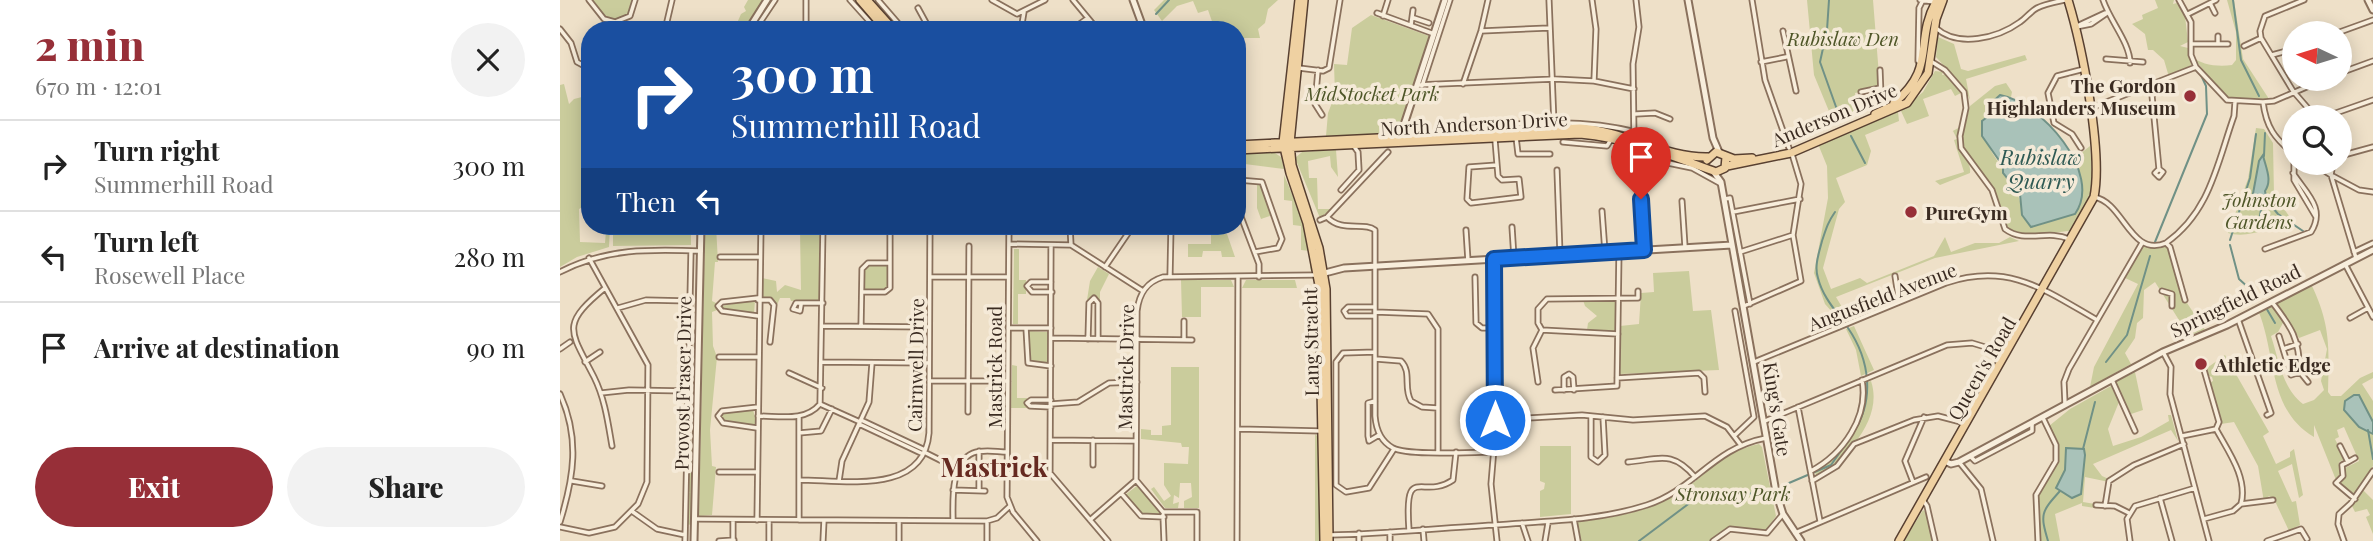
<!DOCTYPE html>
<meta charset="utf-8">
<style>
body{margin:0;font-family:"Playfair Display",serif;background:#f2f2f2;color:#222;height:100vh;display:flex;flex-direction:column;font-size:26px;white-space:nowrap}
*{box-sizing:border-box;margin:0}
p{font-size:23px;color:#767676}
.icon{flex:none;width:38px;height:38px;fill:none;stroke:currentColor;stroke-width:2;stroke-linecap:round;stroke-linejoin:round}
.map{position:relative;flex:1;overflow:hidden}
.panel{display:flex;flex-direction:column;background:#fff;width:560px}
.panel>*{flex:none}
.top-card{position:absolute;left:21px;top:21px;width:665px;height:214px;border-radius:28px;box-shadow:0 4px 18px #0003;background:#1a4fa0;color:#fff;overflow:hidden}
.needle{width:46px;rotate:274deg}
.buttons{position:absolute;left:1722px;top:21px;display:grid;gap:14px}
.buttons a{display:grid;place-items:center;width:70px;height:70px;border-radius:50%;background:#fff;box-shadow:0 4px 18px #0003;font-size:35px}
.pin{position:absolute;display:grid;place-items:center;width:60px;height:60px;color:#fff;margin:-72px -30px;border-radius:50% 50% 50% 0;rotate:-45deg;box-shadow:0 0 7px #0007}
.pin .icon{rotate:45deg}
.me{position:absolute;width:77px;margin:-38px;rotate:0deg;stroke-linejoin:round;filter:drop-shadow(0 0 5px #0008)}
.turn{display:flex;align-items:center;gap:24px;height:147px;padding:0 35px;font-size:32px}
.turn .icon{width:91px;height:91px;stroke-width:2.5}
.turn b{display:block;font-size:49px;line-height:60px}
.then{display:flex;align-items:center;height:66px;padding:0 35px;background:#0003;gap:14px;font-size:26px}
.round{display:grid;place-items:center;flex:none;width:74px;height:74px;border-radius:37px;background:#f2f2f2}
.head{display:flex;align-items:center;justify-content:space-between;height:119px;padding:0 35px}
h1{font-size:42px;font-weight:800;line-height:52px;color:#972f38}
.primary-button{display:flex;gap:14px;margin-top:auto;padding:14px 35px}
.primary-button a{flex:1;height:80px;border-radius:42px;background:#972f38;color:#fff;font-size:28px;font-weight:800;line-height:80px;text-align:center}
.primary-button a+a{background:#f2f2f2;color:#222}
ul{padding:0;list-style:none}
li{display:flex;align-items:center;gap:21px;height:91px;padding:0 35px;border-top:2px solid #e0e0e0}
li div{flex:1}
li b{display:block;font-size:26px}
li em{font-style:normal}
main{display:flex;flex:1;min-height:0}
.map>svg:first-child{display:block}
</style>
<main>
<section class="panel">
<div class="head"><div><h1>2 min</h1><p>670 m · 12:01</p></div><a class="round"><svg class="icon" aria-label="close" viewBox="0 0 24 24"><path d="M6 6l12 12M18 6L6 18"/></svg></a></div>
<ul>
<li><svg class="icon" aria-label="right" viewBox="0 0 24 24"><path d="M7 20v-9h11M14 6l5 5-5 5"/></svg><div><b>Turn right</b><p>Summerhill Road</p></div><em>300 m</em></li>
<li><svg class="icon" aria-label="left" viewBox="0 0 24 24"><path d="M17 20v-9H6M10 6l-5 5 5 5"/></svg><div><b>Turn left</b><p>Rosewell Place</p></div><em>280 m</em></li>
<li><svg class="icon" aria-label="arrive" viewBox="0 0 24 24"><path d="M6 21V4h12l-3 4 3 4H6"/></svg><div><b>Arrive at destination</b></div><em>90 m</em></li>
</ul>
<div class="primary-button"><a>Exit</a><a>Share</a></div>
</section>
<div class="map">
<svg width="1813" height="541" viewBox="0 0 1813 541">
<rect width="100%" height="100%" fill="#eee0c8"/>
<path fill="#cacc9c" d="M30 0H73L69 15C48 24 43 16 30 0Z
M188 0H204L184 30H174L181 14 186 11 184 7Z
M604 0H718L708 9 705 23 698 29 700 38H677V30H655L648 10 638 13 633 1 617 6 602 21 594 10Z
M1247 0H1313L1320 88 1295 93 1297 111 1271 116 1254 75Z
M1595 0H1614L1613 4 1617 3 1625 16 1628 42 1620 46 1628 48 1631 65 1609 77 1604 60 1593 50H1588L1585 34 1572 24 1583 19 1582 15 1598 8Z
M1667 0H1674L1683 59 1709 99 1674 100 1666 97 1632 56C1640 65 1658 67 1672 65L1676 60V32Z
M811 15 869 36 837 134 766 136 768 113 775 95 774 64 787 65 792 28Z
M1378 37 1394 44 1401 69 1408 71 1465 55 1467 60 1406 79 1410 100 1405 89 1376 57Z
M1375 71 1383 72 1382 75 1386 74 1401 93 1395 96 1391 89 1363 99 1369 116 1347 124 1341 111 1363 92Z
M1446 83 1452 92 1451 97 1440 95C1393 141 1462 168 1462 215L1477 226 1503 217 1522 199 1515 158 1530 146 1533 186 1516 230 1467 236 1450 229 1444 222 1432 186 1406 155 1402 139 1410 106 1435 86Z
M4 84 9 104 14 99 30 95V203L19 209 20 242 45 243 46 231 50 227 49 247 17 257 0 267V85Z
M1338 112 1339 121 1305 135 1311 151 1307 165 1276 178 1285 202 1279 209 1263 268 1271 289 1300 278 1307 283 1374 256 1385 237 1391 252 1415 243H1439L1450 237 1459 241 1375 258 1276 297 1289 319 1281 322 1265 304 1254 273 1268 198 1267 166 1258 144Z
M1400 127C1394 154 1412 157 1410 173L1380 185 1375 181 1404 172 1394 140 1397 139 1393 131 1391 132Z
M1696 128 1704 129 1713 143 1714 195 1732 220C1713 227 1689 239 1668 233L1688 179Z
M776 150 778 177 771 167 770 156 748 161 749 178H757L758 209H771L760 218 735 158 742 152Z
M677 153H715L721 157 724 169 677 163Z
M724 175C733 197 758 249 750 271V251L741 250V226L733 225 732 201 724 200Z
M697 181 700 183 713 215 701 219 697 208Z
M53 226H131V245L53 246Z
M145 226H156L158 262H155L152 301 156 303 157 310 152 312 153 346 157 357 150 430 152 466 156 467 152 515 139 516Z
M237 226H260L259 300 231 301 230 298H220L217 305 213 299 202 297V278L216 281 217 292 225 285 241 290 240 230Z
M651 234H667L675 257H662L661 251H643L642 257H628V244H651Z
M1582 243 1592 246 1606 243 1610 247 1625 300 1645 330 1621 338 1619 334 1624 328 1595 282 1584 290 1583 318 1577 323 1575 338 1565 353 1571 364 1530 387 1534 367 1578 284 1563 277Z
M454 249H459V280H466V294H458V324H453Z
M307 265 329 266V288L323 291 304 289 303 271Z
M538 267 549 274 540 292V300L534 295 527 300 530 281Z
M1129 271 1133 311 1151 310 1159 370 1060 374V326L1079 324 1081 293 1094 292 1093 273Z
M621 280H671L674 287H641V317H622Z
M686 280H735L737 288H682Z
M1751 284C1771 325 1769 348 1768 392L1771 396H1781L1800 378 1813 372V378L1802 384 1813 401V466L1795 494 1777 483 1784 477 1785 468 1799 461 1784 427 1777 430 1779 437 1775 439 1785 459 1779 462 1782 475 1776 480 1754 425V437C1707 409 1717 356 1698 310L1710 303 1724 321 1718 332 1711 336C1719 360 1722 388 1743 404L1754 400 1764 390 1761 381 1767 349 1760 330 1739 338 1716 301Z
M1058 297V334L1043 336 1027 330 1028 323 1037 316 1025 306 1023 300Z
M195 300 194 314 165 310 162 306Z
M1294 326 1314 370 1301 376 1296 350 1286 329Z
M468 331 488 332V364L469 361Z
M1665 355 1709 432 1703 436 1716 464 1730 457V452L1734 449 1743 495 1739 498 1732 464 1718 471 1732 502 1736 501 1740 525 1729 531 1714 499 1709 496 1704 502 1698 466 1674 422 1661 424 1649 383 1653 381 1652 377 1647 375V368Z
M452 365 457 366V398H467V408H451Z
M611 367H639V508H624V501L632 497 631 483H620L619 498 614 495 613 504 619 502 618 508H605L591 489 594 487 604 501 611 496 604 485V463L628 464 629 447H622L621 443 581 439V429L591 430V435H602V426L611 425Z
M1575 372 1583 410 1571 414 1556 382Z
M1311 381C1324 419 1286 459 1256 477L1255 471C1283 456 1312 417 1305 383Z
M1551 386 1559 402 1548 429 1553 446 1581 437 1609 421 1608 415H1611L1618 441 1611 430 1533 464 1542 476 1551 480 1549 482 1525 477 1523 502 1535 504V508L1522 506V503L1495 514 1500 541H1479L1477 495 1498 461V446L1489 426 1510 409Z
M193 409 196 423 193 426 163 422 159 416 162 413Z
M755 434 758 437 760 541H755Z
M1199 444 1202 447 1216 516 1205 532 1168 528 1149 541H1019L1017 522C1056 517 1092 512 1125 489 1153 469 1163 452 1199 444Z
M129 445H133L131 525 127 524V493L131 492H127Z
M980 446H1011V514L980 517V491L984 489 985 483 980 481Z
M578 485 600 511V515L581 514 565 495Z
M1803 490 1813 500V534L1806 517 1810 515 1807 509 1795 512 1792 506Z
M1363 510 1368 514 1373 541H1344Z"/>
<path fill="#a9c2b9" stroke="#709186" stroke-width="2" d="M1440 95C1480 102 1544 173 1515 214L1471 227 1462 215 1460 194 1443 173V166L1422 136V121L1426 118 1429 105Z
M1703 155C1705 166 1713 180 1705 191L1707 201 1702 203 1692 199 1699 161Z
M1794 395H1799L1813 422V434L1799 427 1784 410 1785 401Z
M1506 448 1524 449 1525 455 1521 494 1512 498 1496 488 1505 470Z"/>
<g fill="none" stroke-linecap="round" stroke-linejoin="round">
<path stroke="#709186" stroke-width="2" d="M1269 0 1267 30 1260 62 1280 118
M1673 0 1681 60 1699 96
M596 14 609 0
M1291 136 1305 163
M1704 156 1705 133
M1707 201 1718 214 1743 231
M1275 212C1268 222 1266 229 1262 241 1259 253 1254 266 1258 278 1263 298 1277 312 1288 328 1310 360 1315 400 1293 433
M1699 222 1702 203
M1670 240 1690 178 1696 134
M1595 242 1647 114 1646 86 1640 73
M1670 245 1679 279 1700 298
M1705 306 1715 323
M1546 362 1567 335 1590 256
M1808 430 1813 459
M1523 449 1535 402
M1222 486 1271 465 1290 438
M1079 541 1139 496 1204 493
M1488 541C1480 514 1481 512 1500 491"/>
<g stroke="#8a715d" stroke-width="7">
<path id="minor" d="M29 0 44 19 55 22 70 16 75 0
M290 0 317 30
M318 0 344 30
M432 0 457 14 485 0
M513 0 538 30
M989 0 994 124
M1032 0 1036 29 1034 81
M1192 0 1205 80 1229 148
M1360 0 1374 2
M1543 0C1550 21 1570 43 1570 63
M1619 0 1631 22V55L1636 67
M1650 3 1655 13
M358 8 370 30
M817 13 874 34
M1628 14 1656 0
M823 16 828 0
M854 18 869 23
M851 25 853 10
M1517 26 1545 13
M1516 27 1531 24 1547 13
M1376 28C1398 48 1438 38 1460 22 1466 18 1471 11 1477 8 1485 4 1496 2 1505 0
M0 29 11 43 17 62 30 69
M105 30 112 0
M195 30 215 0
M246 30V0
M461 30 464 12
M511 30 528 18
M921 31 989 28
M1223 31 1236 91
M1777 33 1813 20
M1701 38 1700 31 1705 16 1744 0
M1632 44H1668
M1658 44V36
M1684 46 1701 38 1733 91 1753 114H1773L1813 100
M1712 55 1734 49
M1546 59 1583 62
M1369 60 1385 70 1404 92 1406 108 1400 136 1401 148 1432 190 1445 229C1465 244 1487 229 1509 239
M1358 61 1359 8 1362 2
M1201 62 1226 57
M739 68 763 71 769 68 780 0
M758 70 755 104 762 115
M1320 70 1321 97 1326 108
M1780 73 1813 61
M903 84 921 31 928 0
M857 85 995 79 1034 81 1074 89
M1591 85 1599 169 1603 172 1599 177 1595 173 1599 169
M862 86 890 0
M1301 92 1320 88
M1703 102 1714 101 1765 79
M1531 108 1636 67 1667 100 1703 102C1706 127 1715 139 1734 154
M1076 114 1095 113 1110 119
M884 133V128C948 125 1013 116 1076 132
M956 137 958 154H990
M935 140 938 176 942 180 959 179 961 197 911 203 907 199 909 167 937 165
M1074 140 1073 64 1079 27 1076 0
M1226 141 1265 126
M1003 142 1047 146 1052 138
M1521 148 1512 134 1494 123 1488 93 1497 76 1524 69
M1734 156V180L1756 217
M1780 156 1813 147
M1079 157 1132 168 1161 184
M1752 163 1771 175 1796 258
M1773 163 1771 175 1799 190 1813 192
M997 170 1000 255
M678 180 702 182 722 239 718 248 695 252
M679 181 680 214 699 264V277
M781 190 799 170 798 152 793 145
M1534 197C1564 202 1570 258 1606 243L1610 247 1625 300
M1081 199 1084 250
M1165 199 1170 198 1190 304
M1122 201 1125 247
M1042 211 1045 252
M1173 212 1240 199
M767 217C782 233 804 221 815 230V416C816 429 820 441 833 448 849 456 912 452 933 452
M760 220 767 217 828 152
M263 226 370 227
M449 226 447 497 453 512 477 541
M510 226 511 245
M952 227 954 258
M906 230 908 261
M1606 243C1650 212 1657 164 1674 116L1675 102
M449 244 511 245 583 291
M491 245 490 473 548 541
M1705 249 1751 232C1766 208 1746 193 1733 173
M1180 252 1233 235
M1794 252 1813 243
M160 257H199
M935 259V436L931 484 937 541
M1785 264 1813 317
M545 267 573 226
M0 272C46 248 90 249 141 251
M610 276 611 226
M1335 276 1339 302
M370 277H448
M915 277 916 323 922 328H935
M491 282H471L467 286 472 292H492
M45 288C0 325 10 330 34 377 45 399 48 423 52 446
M1602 291 1612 294V306
M302 292H325L330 288V226
M198 300H210L214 305 210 342
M1712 302C1732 328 1739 338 1740 372L1731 375 1723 349 1738 344
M241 305 240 311 233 309 236 303H263
M1184 306 1241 281 1233 235 1241 184 1232 154
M815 307H788L784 311 787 316H815
M58 308 86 300 130 301
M816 312 868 314 878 329V451
M198 316 162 311 158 306 162 302 198 298
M1790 318 1808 308
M1678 319 1711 413 1707 415
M263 326 369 327
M301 326 302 269 308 263H330
M448 328H491
M466 328 468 363 491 366
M1058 334 982 330 978 323V309L987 299 1078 298V291
M1719 336 1723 349
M491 338 632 340
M528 339 529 303 534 298 538 303V339
M624 340V321
M0 349 10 342
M815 352 783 353 776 362V485L786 492 809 488 834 449
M1603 352 1611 367 1610 394 1649 541
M159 357H198
M816 359 841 361C852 372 843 388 851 401L862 407 877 408
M25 362 40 352
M262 362 369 363
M1194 362 1386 283C1449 262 1485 290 1537 320
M1644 370 1659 422 1656 429
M1740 372 1748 382
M229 373 262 388
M1057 378 1139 373 1144 378 1145 392
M1552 380 1575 431
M369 381H448
M978 382 973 348 982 330
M995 390 1057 386 1059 251
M1004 390V377L1009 374 1013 377 1014 390
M41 393 69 390 128 391
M0 394C20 438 14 477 0 522
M491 400H471L467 403 470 406 491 407
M815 401 808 403V436L809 441 819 435
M260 404 300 422
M491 404 518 402 549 383 577 382
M1505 404 1504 382 1509 369 1582 243
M1238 407 1260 521
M408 412 409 246
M198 416C220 416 245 422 260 404L263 226
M1031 416V457L1038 462 1045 455 1043 417
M301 420 365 450
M935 420 1022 415 1073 420 1145 416 1167 427 1180 444
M1205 421 1387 345 1412 343 1445 353
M299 424 363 454
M197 428 163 423 158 416 162 411 198 407
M678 429 761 431
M239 433 261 431 272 409
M1174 436 1194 417 1175 311
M1622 436 1656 429C1668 451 1688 478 1681 504
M491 440 576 441
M533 440V465
M1780 446 1788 462 1782 465 1783 476 1776 483 1795 499
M364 452 400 470
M1410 456 1415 461 1472 431V424
M1068 462C1100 459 1112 450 1135 477
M1399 462 1421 489 1433 541
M1788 462 1795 458
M1251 471C1283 454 1309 417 1302 380
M159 472H197
M448 473H490
M239 480C283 480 364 496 369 433L370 226
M576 480 603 512H637V541
M12 481 42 486
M279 481 282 461 309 402 312 363
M1252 481 1277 466 1294 444 1354 420 1378 416 1405 423
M1353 482 1345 461 1364 417
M393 490 425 491
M419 491V451
M561 493 581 516 604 517
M1600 498 1612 541
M1363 500 1367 506 1375 541
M1536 505 1555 506 1569 513
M1545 506 1549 481 1574 465 1624 444
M73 512 97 529 125 535
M603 515 604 541
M136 519 427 521 437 518 450 506
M1014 519 1018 541
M1644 519 1673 511 1681 504 1713 500
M173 520V541
M197 520 201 226
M239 520V417
M530 520 576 480 577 311C579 294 586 282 603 277L756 275
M393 521C393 501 390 463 413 453 423 449 437 452 447 452
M962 523 968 541
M0 527 29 533 55 527 78 504 87 482 88 365 29 258
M863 529 864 541
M849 530C844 461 862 501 893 480L896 452
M830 532V541
M799 533V541
M1235 533 1366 477
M770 535C824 534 879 528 934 525 985 521 1038 521 1087 505 1134 490 1153 448 1206 438
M125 541 131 251
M159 541 174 540
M209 541V520
M263 541 264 520
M339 541V521
M427 541V521
M677 541 678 277
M985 541 988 523
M1153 541 1170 529 1207 533 1223 514
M1478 541 1476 495 1496 461V445L1483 418
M1570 541 1567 519 1575 506 1635 488
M1707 541 1741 529 1747 539
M1784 541 1778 524 1779 514 1791 503 1813 471"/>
</g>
<g stroke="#8a715d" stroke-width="9">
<path id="tertiary" d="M573 0 584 30
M1128 0 1153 138 1159 152
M1808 0 1813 10
M188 30 207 0
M839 140 885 0
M1153 171 1161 182 1164 199 1216 492 1223 514 1241 541
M761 274 784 268 1172 245
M1385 461 1391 464 1399 462 1603 352 1667 325 1813 250
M134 541 141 226"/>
</g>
<g stroke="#584031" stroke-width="10">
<path id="primary" d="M300 0 326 30
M307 0 334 30
M739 0 723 143 730 173 747 223 759 285 764 541
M744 0 730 143 732 165 759 248 766 289 769 541
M1334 103C1378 67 1353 41 1377 0
M1315 114 1339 103
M677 145 1020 128C1064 131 1106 158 1148 157
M677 150 1020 134C1067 138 1113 156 1156 172L1165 168 1166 157
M1147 160 1156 152 1174 159 1192 158
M1167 166 1231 153 1347 103 1368 73 1376 19 1383 0
M1339 541 1534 197C1543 152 1522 46 1508 0"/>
</g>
<use href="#minor" stroke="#f8eedc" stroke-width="3.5"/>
<use href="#tertiary" stroke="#f8eedc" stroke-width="5"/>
<use href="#primary" stroke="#efd1a2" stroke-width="7"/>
</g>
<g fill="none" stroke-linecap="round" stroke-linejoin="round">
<g stroke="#114b97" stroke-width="18">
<path id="route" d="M935 420 934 259 1084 250 1081 199"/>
</g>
<use href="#route" stroke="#1a73e8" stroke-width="12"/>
</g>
<g fill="#972f38" stroke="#f5ead8" stroke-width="2.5">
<circle cx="1630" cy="96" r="7"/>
<circle cx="1351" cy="212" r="7"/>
<circle cx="1641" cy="364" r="7"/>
</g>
<g text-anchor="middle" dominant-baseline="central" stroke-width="7" stroke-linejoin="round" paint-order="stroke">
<g font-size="19" font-style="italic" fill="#4e5628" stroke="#f5ead8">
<text x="1283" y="38">Rubislaw Den</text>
<text x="812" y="93">MidStocket Park</text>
<text x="1699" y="199">Johnston<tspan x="1699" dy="22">Gardens</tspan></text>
<text x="1173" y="493">Stronsay Park</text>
</g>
<g font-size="19" font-weight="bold" fill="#3a2b21" stroke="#f5ead8" text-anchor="start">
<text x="1616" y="85" text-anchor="end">The Gordon<tspan x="1616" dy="22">Highlanders Museum</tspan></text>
<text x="1365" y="212">PureGym</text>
<text x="1655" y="364">Athletic Edge</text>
</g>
<g font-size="19" fill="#3a2b21" stroke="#f5ead8">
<text transform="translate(1274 114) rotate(-23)">Anderson Drive</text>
<text transform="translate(914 123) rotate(-3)">North Anderson Drive</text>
<text transform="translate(1322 296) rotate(-21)">Angusfield Avenue</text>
<text transform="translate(1675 300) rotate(-26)">Springfield Road</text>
<text transform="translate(750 342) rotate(-91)">Lang Stracht</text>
<text transform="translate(355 365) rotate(-89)">Cairnwell Drive</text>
<text transform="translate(434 367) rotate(-90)">Mastrick Road</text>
<text transform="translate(565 367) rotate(-89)">Mastrick Drive</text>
<text transform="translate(1421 368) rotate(-60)">Queen's Road</text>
<text transform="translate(122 383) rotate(-89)">Provost Fraser Drive</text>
<text transform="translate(1218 409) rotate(81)">King's Gate</text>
</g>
<g font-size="21" font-style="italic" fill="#305a54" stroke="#f5ead8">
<text x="1481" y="156">Rubislaw<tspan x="1481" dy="24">Quarry</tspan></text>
</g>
<g font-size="26" font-weight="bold" fill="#662a21" stroke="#f5ead8">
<text x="434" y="466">Mastrick</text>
</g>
</g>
</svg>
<div class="buttons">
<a><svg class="needle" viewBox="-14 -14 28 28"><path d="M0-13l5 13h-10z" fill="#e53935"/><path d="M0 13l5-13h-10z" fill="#767676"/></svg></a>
<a><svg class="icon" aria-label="search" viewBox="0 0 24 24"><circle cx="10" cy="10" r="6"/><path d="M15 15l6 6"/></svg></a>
</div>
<div class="pin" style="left:1081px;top:199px;background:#d93025"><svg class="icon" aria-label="arrive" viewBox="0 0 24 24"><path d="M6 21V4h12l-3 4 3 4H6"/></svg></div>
<svg class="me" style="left:935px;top:420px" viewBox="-20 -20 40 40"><circle r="17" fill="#1a73e8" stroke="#fff" stroke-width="3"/><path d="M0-11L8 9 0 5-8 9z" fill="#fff"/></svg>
<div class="top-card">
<div class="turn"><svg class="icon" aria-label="right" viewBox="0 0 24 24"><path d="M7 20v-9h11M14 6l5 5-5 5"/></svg><div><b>300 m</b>Summerhill Road</div></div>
<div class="then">Then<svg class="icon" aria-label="left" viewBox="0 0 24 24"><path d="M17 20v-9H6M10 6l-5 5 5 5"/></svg></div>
</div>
</div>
</main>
